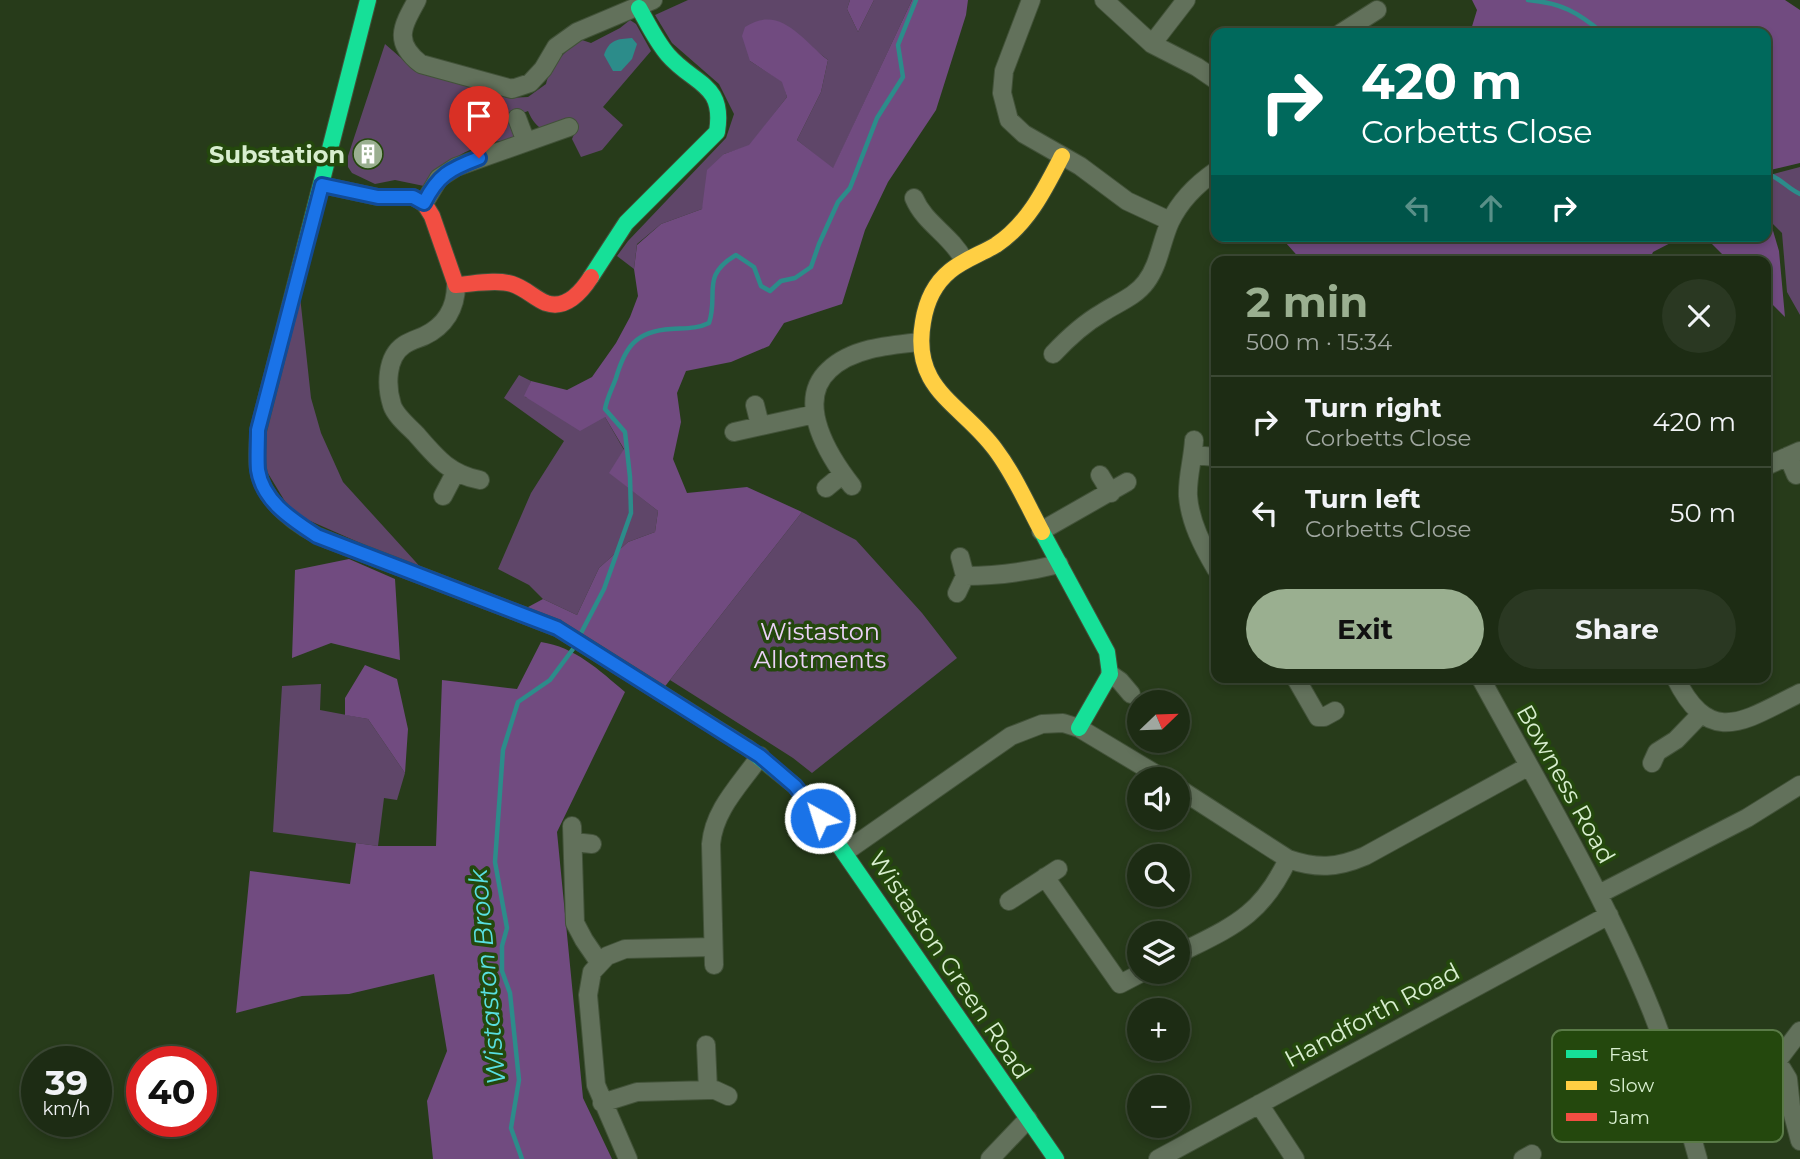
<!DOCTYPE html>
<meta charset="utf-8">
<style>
body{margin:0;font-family:Montserrat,sans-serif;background:#2a3822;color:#f1f3f6;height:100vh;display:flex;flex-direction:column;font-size:26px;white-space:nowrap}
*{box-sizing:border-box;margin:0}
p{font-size:23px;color:#a0a7a0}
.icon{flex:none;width:38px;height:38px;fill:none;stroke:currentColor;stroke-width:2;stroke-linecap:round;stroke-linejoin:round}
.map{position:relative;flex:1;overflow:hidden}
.panel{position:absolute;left:1211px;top:256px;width:560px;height:427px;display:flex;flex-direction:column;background:#1d2c14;border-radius:14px;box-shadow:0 4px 10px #0003,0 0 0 2px #3b4834}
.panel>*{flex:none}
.hud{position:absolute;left:1211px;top:28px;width:560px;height:214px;border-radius:14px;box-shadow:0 4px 10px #0003,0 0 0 2px #3b4834;background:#00695c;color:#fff;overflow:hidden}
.needle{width:46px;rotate:67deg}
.tools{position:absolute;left:1127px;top:690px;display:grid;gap:14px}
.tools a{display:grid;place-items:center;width:63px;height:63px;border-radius:50%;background:#1d2c14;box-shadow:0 4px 10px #0003,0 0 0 2px #3b4834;font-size:35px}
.speed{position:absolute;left:21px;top:1046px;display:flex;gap:14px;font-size:35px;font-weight:700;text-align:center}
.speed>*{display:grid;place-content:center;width:91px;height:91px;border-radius:50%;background:#1d2c14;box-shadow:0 4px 10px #0003,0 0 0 2px #3b4834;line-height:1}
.speed small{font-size:18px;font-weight:400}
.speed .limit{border:10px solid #d22;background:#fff;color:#111}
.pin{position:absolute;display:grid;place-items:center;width:60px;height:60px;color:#fff;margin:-72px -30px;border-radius:50% 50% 50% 0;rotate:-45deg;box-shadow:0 0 7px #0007}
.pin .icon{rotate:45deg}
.me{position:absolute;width:77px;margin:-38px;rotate:321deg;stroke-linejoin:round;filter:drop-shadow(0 0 5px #0008)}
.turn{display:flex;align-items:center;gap:24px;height:147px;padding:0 35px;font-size:32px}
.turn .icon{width:91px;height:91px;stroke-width:2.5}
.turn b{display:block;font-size:49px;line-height:60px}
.lanes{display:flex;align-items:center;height:66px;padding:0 35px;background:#0003;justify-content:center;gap:35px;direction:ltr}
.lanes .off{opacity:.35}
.round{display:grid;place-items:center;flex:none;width:74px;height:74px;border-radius:37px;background:#2a3822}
.head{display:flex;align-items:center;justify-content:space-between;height:119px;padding:0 35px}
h1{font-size:42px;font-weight:700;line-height:52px;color:#9aaf90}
.button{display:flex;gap:14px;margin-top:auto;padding:14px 35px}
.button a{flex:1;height:80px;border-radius:42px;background:#9aaf90;color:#111;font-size:28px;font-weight:700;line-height:80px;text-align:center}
.button a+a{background:#2a3822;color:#f1f3f6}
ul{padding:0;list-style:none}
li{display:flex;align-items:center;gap:21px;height:91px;padding:0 35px;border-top:2px solid #3b4834}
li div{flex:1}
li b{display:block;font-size:26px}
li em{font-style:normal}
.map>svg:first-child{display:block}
</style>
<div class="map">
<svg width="1800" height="1159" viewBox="0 0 1800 1159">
<rect width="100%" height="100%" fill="#273b1a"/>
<path fill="#5f4669" d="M688 0H850L847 9 858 32 874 0H912L833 169 797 140 821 92 828 60 814 49 750 61 783 82 787 97 749 146 724 154 702 209 661 224 637 244 634 269 617 256 628 241 726 138 734 114 719 84 672 43 655 15Z
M630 20 636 24 651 51 603 107 623 125 602 150 581 157 572 139 575 132C550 131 539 136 528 111L513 117 516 138C509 142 502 140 494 142 469 147 438 165 424 186L395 180 375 184 352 173 348 167V156L385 44 416 71 508 98 528 97 546 84C551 63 565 51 582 40L591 43 620 28Z
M1800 167V315L1787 292 1782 233 1766 217V176Z
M299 287 311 398 321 433 343 482 424 571 292 513 266 470 265 430Z
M519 375 531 381 525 397 605 417 624 450 610 473 658 511 655 532 628 542 599 568 577 615 543 599 529 585 498 569 531 493 564 441 504 398Z
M802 512 856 540 922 613 957 658 812 773 793 758 670 680Z
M321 684 320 710 368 719 405 773 397 800 384 798 378 846 273 832 282 686Z"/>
<path fill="#714b80" d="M850 0H874L858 32 847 9Z
M912 0H968L966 15 936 110 888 182 865 230 842 304 784 323 769 346 731 362 686 371 677 393 681 422 673 459 687 493 747 487 802 512 659 694 517 613 543 599 577 615 599 568 628 542 655 532 658 511 609 473 624 449 605 417 580 431 524 396 531 381 567 390 592 377 616 343 630 317 638 296 634 269 637 245 661 224 702 209 707 170 724 154 749 145 787 97 782 82 750 61 742 36 745 27C780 4 801 39 828 60L821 92 797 140 833 168Z
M1472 0H1785L1800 10V163L1766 171V33H1470L1477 10Z
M1766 207 1779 251 1785 317 1766 298V261H1729L1704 236H1766Z
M1291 236H1684L1653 252 1649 261H1302L1286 243Z
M349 559 395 579 400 660 331 643 292 658 295 570Z
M541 642C575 647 599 670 625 692L557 832 583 1098 612 1159H433L427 1101 447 1051 434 974 349 994 302 996 236 1013 250 871 350 884 356 843 378 846H436L442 680 517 689Z
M365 665 397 679 408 729 405 773 368 719 345 715V698Z"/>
<path fill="#2c8c8a" d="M632 38 637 44 632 59 621 71H613L604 55C609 40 617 39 632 38Z"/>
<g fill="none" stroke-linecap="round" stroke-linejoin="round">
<path stroke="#2c8c8a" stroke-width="4.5" d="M1528 0C1562 3 1577 12 1603 33
M1606 33H1618
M1766 173C1782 179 1787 188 1800 194
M580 635 604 589 631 513 630 477 625 432 605 409C607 398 612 389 616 378 625 347 636 331 671 329 684 328 697 329 709 323 719 294 700 276 736 255L754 267 761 286 770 291 781 281 795 278 811 267 819 244 838 202 850 188 877 118 903 77 898 45 916 0
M522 1159 511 1128 519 1080 510 993 502 971V946L507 928 495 862 503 750 518 702 550 680 573 649"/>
<g stroke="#425239" stroke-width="20">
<path id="street" d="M417 0C402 27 393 42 421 64L512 89 530 83 543 69 556 47 577 32 653 0
M1031 0 1004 71 1002 93 1009 120 1024 134 1080 166 1127 201 1170 221
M1104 0 1152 44 1197 67 1216 80
M1341 33 1377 10
M1152 44 1186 0
M517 118 526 142
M914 198C925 224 950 234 964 260
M424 203 439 178 456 167 569 127
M456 285C456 308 445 326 424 336 417 339 410 341 404 345 386 357 386 386 392 405 395 415 408 426 416 434 436 457 449 474 480 480
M1053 354C1068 338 1083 324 1102 313 1117 303 1135 297 1146 282 1159 265 1161 242 1170 222 1180 201 1197 184 1216 171
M755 405 760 425
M734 432 815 414
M1194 440C1193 459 1187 478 1188 496 1190 522 1203 547 1216 569
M1193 455 1216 457
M1788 456 1796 475
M1766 466 1800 451
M1100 475 1111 493
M852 486C830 458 794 402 829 370 852 348 890 345 920 342
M826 488 843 474
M443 496 455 473
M1041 531 1127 482
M965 576C998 576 1027 572 1059 564
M957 593 965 576 960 557
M1110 674 1120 681 1131 694
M1295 677 1318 717H1324L1335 711
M1480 677C1540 787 1605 895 1652 1012 1671 1060 1684 1109 1698 1159
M1675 677C1710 749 1745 720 1800 693
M1652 763 1657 752 1676 740 1701 714
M1178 788 1288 859C1317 869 1337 868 1365 856L1529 766
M572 826 575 923 584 940 599 962
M574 842 592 844
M845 852 1011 736 1042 724 1063 723 1079 728 1164 779
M1045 877 1120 984 1145 971
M1599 894 1747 818 1800 785
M1009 901 1058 869
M1178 954C1231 927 1261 917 1288 859
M714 965 711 844C714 809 741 784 760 756
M706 1045 708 1090
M1775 1064 1800 1031
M1679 1089 1757 1064H1775L1782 1069 1788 1079 1791 1107 1800 1141
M602 1103 637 1092 708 1090H715L728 1096
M1259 1104 1295 1159
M628 1159 596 1085 588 995 592 972 607 956 625 949 713 947
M990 1159 1028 1119
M1158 1159 1609 915
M1523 1159 1532 1154"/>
</g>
<g stroke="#425239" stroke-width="18">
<path id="fast" d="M591 277 626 223 717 132C725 83 694 85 668 55 656 41 648 24 639 8
M1042 532 1107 652 1110 674 1079 728
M328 540C299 529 263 502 258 469 256 457 258 443 258 431L368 0
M748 748 795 786 820 818 1056 1159"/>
</g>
<g stroke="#425239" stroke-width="18">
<path id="slow" d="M1042 532C1027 504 1014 474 995 449 962 404 911 390 923 322 926 303 934 284 950 271 963 260 981 254 996 245 1028 224 1045 189 1062 156
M328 540 557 628 748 748"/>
</g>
<g stroke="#425239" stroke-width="18">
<path id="jam" d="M322 185 378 197H413L424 203 432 216 456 285C473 284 496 279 512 284 525 288 534 298 546 303 566 310 582 291 591 277"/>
</g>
<use href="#street" stroke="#62715b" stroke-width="18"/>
<use href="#fast" stroke="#16e098" stroke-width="16"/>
<use href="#slow" stroke="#ffcf43" stroke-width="16"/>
<use href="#jam" stroke="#f24e42" stroke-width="16"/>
</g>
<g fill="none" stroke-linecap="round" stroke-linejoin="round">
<g stroke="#114b97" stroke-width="18">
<path id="route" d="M479 158C450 169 438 175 424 203L413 197H378L322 185 258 430C258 443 257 458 258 470 263 502 293 520 317 536L557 628 760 756 795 786 820 818"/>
</g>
<use href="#route" stroke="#1a73e8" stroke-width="12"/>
</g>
<defs>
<g id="building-disc" transform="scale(1.575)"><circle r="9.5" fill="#9aaf90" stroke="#24480d"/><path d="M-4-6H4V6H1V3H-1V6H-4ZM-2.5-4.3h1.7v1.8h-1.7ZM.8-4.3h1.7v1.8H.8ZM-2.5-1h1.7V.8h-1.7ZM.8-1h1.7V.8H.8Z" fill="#fff"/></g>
</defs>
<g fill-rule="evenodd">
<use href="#building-disc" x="368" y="154"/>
</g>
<g text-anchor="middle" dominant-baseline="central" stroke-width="7" stroke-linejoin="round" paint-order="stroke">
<g font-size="24" font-weight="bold" fill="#d8eecf" stroke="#24480d" text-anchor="end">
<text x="345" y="154">Substation</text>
</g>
<g font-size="24" fill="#ecd2f8" stroke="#24480d">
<text x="820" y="631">Wistaston<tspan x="820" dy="28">Allotments</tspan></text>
</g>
<g font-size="24" fill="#d8eecf" stroke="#24480d">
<text transform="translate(1566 784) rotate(61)">Bowness Road</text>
<text transform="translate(950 965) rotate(56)">Wistaston Green Road</text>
<text transform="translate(1372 1015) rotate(-28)">Handforth Road</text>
</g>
<g font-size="26" font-style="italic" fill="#58dfe0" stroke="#24480d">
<text transform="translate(487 977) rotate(-95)">Wistaston Brook</text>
</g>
</g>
<rect x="1552" y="1030" width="231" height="112" rx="10" fill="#24480d" stroke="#5a7a47" stroke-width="2"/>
<rect x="1566" y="1050" width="31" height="8" fill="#16e098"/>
<rect x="1566" y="1081" width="31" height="9" fill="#ffcf43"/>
<rect x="1566" y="1113" width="31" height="8" fill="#f24e42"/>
<g font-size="19" fill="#d8eecf">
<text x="1609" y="1061">Fast</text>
<text x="1609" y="1092">Slow</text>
<text x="1609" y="1124">Jam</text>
</g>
</svg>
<div class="tools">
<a><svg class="needle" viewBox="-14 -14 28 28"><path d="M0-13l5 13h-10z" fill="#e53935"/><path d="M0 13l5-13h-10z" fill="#a0a7a0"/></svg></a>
<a><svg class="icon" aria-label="sound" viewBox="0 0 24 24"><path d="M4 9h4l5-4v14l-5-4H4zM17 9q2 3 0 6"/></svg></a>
<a><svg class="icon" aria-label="search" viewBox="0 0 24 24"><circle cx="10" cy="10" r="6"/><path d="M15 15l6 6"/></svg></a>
<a><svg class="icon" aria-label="layers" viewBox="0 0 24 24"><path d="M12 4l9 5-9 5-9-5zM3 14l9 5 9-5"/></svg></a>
<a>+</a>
<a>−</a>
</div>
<div class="speed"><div>39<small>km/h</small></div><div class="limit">40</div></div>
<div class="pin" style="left:479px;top:158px;background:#d93025"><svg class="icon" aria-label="arrive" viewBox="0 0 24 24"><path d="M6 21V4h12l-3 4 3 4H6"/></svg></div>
<svg class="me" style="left:820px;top:818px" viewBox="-20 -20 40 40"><circle r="17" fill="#1a73e8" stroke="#fff" stroke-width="3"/><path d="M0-11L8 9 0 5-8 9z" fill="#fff"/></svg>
<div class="hud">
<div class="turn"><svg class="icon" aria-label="right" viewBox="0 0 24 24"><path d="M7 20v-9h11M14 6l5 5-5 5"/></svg><div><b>420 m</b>Corbetts Close</div></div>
<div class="lanes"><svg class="icon off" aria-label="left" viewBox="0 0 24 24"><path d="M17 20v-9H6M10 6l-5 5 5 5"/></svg><svg class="icon off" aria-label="ahead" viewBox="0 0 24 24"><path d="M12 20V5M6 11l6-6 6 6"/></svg><svg class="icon" aria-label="right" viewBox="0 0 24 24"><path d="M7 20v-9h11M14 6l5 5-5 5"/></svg></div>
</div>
<section class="panel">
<div class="head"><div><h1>2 min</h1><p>500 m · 15:34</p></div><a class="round"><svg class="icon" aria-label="close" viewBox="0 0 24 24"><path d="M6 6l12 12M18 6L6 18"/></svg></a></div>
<ul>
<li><svg class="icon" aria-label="right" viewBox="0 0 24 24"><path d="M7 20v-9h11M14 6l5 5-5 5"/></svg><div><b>Turn right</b><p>Corbetts Close</p></div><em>420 m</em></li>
<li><svg class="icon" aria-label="left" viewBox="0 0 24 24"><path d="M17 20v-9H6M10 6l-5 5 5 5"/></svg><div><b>Turn left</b><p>Corbetts Close</p></div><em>50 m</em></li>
</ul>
<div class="button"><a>Exit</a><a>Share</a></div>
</section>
</div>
